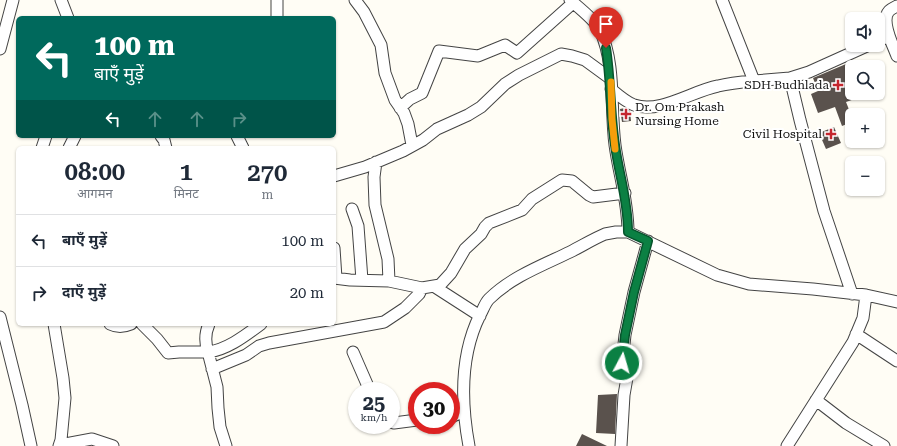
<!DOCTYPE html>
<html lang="hi">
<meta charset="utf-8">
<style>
body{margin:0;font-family:"Roboto Serif","Noto Sans Devanagari",serif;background:#f6f6f7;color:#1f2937;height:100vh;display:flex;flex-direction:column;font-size:15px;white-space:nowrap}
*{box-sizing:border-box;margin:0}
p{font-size:13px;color:#747a83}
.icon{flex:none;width:22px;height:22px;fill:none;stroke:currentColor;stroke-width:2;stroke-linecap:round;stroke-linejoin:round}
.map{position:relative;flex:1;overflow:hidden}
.details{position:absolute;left:16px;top:146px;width:320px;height:180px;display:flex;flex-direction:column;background:#fff;border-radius:6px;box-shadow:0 1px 3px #0004}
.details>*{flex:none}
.top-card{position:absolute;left:16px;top:16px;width:320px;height:122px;border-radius:6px;box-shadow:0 1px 3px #0004;background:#00695c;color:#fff;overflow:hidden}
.tools{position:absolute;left:845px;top:12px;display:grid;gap:8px}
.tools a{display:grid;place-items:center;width:40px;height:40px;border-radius:6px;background:#fff;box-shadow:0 1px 3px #0004;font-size:20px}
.speed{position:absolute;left:348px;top:382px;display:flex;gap:8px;font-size:20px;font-weight:700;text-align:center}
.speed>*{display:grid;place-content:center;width:52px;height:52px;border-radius:50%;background:#fff;box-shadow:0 1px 3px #0004;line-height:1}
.speed small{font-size:10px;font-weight:400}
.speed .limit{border:6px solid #d22;background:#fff;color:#111}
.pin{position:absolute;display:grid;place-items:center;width:34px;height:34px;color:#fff;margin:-41px -17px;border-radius:50% 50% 50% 0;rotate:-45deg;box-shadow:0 0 4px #0007}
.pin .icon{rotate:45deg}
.me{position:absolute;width:44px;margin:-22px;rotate:6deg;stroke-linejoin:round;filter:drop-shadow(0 0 3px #0008)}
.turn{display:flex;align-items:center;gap:14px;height:84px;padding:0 12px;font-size:18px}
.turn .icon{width:52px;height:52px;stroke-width:2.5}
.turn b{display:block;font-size:28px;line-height:34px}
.lanes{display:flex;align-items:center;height:38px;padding:0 12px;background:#0003;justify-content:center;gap:20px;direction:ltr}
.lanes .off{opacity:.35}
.eta{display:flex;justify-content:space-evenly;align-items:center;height:68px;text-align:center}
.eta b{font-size:24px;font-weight:600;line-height:28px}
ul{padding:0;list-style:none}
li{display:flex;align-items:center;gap:12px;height:52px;padding:0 12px;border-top:1px solid #e0e1e3}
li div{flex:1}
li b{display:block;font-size:15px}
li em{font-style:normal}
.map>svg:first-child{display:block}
</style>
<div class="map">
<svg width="897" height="446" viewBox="0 0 897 446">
<rect width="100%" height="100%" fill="#fffdf5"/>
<path fill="#5a524d" d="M846 64 852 79V93L869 94 846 102 852 117V122L842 126 835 107 818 113 811 94 818 91 813 78Z
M625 108 630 111 631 121 622 122 620 109Z
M834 127 841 143 826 149 819 133Z
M617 394 615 434 596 433 598 395Z
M582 434 607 446H576Z"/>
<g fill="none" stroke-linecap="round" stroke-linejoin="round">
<g stroke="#444" stroke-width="13">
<path id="minor" d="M61 0 68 18
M355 0 364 12 381 45 385 73 395 100 404 113 408 124 412 145
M570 0C578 7 595 20 600 30 616 65 610 107 615 145 619 175 628 200 628 232
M897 6C895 7 891 9 889 11 880 21 893 45 897 56
M277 18V0
M878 41 889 36
M0 49 13 0
M790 78 800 120 824 211 852 294
M754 81 790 78 809 72 869 45
M611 89C618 95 626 102 634 105 660 114 692 91 718 86 730 83 742 82 754 81L722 0
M400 108 410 99 422 93 439 51 478 56 505 45 517 53 573 3
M161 136 164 140 166 148
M237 136 243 148
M42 148 46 136
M69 148 75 136
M376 162 374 177 375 205 388 259 389 281
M334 176 365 167 403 151 423 140 437 129 468 115 481 107 505 84 519 75 561 54 572 56 585 60 611 79
M352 209 358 226 362 280
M334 248 336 278
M334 278 350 280 389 281 422 288 440 285 451 273 465 249 481 234 485 227 489 223 522 210 532 199 562 180 572 181 589 195 593 197 625 193
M435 287 480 316
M0 317 22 405 31 446
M54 324 63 378 65 398 61 440 59 446
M110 324C118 328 124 327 131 324
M142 324 157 339 168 353 179 352H208C205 343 205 333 209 324
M856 334 897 361
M353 352 370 391
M212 369 246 355 259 346 269 343 384 322 405 308 419 294 422 288
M816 400 846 423 884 446
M451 417 464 411
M391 422 394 423 417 420
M60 445 92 439 113 446
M226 446 220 427 218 408 217 387 208 352C227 350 246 335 261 324
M469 446C461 403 460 355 480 315 483 310 485 303 489 299 511 277 543 265 570 252 582 246 593 239 605 234L616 232H628L717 275 749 284 813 289 866 295 897 302
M621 446 624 395 628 372 622 363 625 335 634 292 648 241
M787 446 853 342 863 318 866 295"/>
</g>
<use href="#minor" stroke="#fff" stroke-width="11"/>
</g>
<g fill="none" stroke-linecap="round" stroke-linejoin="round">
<g stroke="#07532c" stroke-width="10">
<path id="route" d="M606 48C611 80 610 112 615 145 619 175 628 200 628 232L648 241 634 292 625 335 622 363"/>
</g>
<use href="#route" stroke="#0b8043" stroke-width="7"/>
<path stroke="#f59e0b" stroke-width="7" d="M611 82 612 119 615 149"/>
</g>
<g fill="#c4262e" stroke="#fff" stroke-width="1.5">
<path d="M836 79h4v4h4v4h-4v4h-4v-4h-4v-4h4z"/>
<path d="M624 108h4v4h4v4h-4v4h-4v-4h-4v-4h4z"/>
<path d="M829 128h4v4h4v4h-4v4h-4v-4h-4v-4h4z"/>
</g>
<g text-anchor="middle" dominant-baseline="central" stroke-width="4" stroke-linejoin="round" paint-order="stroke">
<g font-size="12" fill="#111" stroke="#fff" text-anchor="end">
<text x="829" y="85">SDH Budhlada</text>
<text x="635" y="107" text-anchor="start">Dr. Om Prakash<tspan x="635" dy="14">Nursing Home</tspan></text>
<text x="822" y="134">Civil Hospital</text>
</g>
</g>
</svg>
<div class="tools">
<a><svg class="icon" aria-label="sound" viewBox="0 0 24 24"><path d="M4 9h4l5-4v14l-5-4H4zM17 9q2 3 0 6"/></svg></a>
<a><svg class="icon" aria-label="search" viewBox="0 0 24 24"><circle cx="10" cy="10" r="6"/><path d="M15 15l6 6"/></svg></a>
<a>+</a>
<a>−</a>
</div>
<div class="speed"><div>25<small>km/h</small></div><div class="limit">30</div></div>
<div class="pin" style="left:606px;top:48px;background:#d93025"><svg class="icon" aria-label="arrive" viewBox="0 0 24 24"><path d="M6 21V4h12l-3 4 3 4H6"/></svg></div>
<svg class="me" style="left:622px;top:363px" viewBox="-20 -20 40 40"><circle r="17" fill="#0b8043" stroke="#fff" stroke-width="3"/><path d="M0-11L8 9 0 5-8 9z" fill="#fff"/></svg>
<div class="top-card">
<div class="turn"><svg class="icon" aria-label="left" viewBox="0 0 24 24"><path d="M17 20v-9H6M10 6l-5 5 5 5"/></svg><div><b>100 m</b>बाएँ मुड़ें</div></div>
<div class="lanes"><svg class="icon" aria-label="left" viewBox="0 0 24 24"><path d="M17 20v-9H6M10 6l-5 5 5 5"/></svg><svg class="icon off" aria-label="ahead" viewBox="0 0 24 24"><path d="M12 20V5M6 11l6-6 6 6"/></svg><svg class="icon off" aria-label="ahead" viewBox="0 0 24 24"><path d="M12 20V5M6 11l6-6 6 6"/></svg><svg class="icon off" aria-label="right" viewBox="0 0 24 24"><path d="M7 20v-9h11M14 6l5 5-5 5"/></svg></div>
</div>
<section class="details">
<div class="eta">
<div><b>08:00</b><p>आगमन</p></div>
<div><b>1</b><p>मिनट</p></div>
<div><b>270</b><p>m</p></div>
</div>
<ul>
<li><svg class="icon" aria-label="left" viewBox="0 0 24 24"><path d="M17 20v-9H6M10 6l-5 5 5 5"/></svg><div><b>बाएँ मुड़ें</b></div><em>100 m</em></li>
<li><svg class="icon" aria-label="right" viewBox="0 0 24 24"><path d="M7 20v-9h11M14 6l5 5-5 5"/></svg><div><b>दाएँ मुड़ें</b></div><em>20 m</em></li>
</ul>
</section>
</div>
